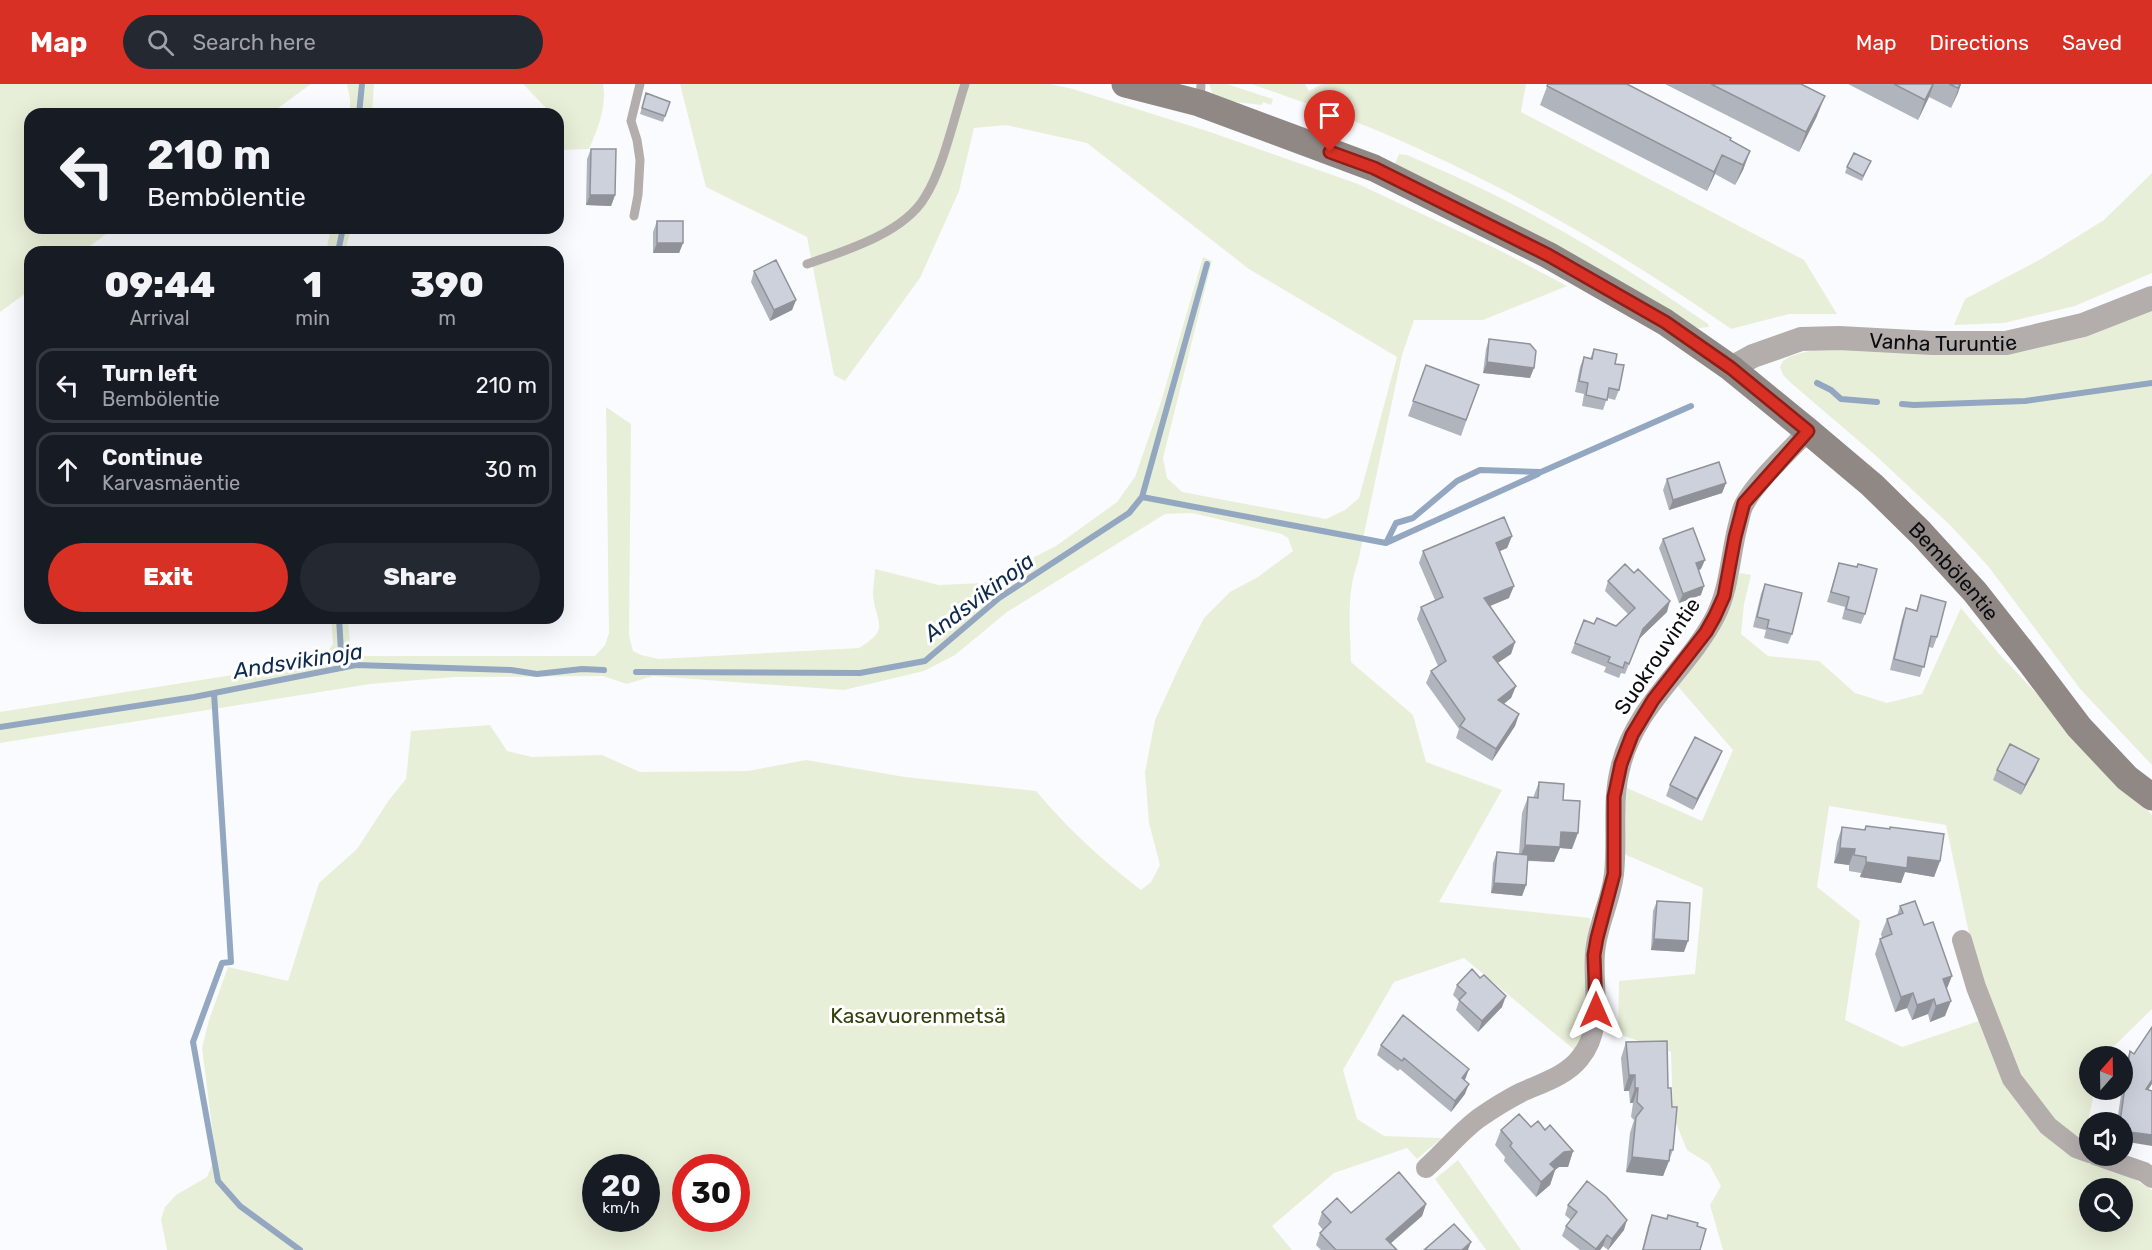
<!DOCTYPE html>
<meta charset="utf-8">
<style>
body{margin:0;font-family:Rubik,sans-serif;background:#242831;color:#f1f3f6;height:100vh;display:flex;flex-direction:column;font-size:22px;white-space:nowrap}
*{box-sizing:border-box;margin:0}
p{font-size:20px;color:#9ea1a6}
.icon{flex:none;width:33px;height:33px;fill:none;stroke:currentColor;stroke-width:2;stroke-linecap:round;stroke-linejoin:round}
.map{position:relative;flex:1;overflow:hidden}
.details{position:absolute;left:24px;top:162px;width:540px;height:378px;display:flex;flex-direction:column;background:#171b24;border-radius:18px;box-shadow:0 6px 24px #0002}
.details>*{flex:none}
.hud{position:absolute;left:24px;top:24px;width:540px;height:126px;border-radius:18px;box-shadow:0 6px 24px #0002;background:#171b24;color:#f1f3f6;overflow:hidden}
.needle{width:39px;rotate:20deg}
.controls{position:absolute;left:2079px;top:962px;display:grid;gap:12px}
.controls a{display:grid;place-items:center;width:54px;height:54px;border-radius:50%;background:#171b24;box-shadow:0 6px 24px #0002;font-size:30px}
.speed{position:absolute;left:582px;top:1070px;display:flex;gap:12px;font-size:30px;font-weight:700;text-align:center}
.speed>*{display:grid;place-content:center;width:78px;height:78px;border-radius:50%;background:#171b24;box-shadow:0 6px 24px #0002;line-height:1}
.speed small{font-size:15px;font-weight:400}
.speed .limit{border:9px solid #d22;background:#fff;color:#111}
.pin{position:absolute;display:grid;place-items:center;width:51px;height:51px;color:#fff;margin:-62px -26px;border-radius:50% 50% 50% 0;rotate:-45deg;box-shadow:0 0 6px #0007}
.pin .icon{rotate:45deg}
.me{position:absolute;width:66px;margin:-33px;rotate:0deg;stroke-linejoin:round;filter:drop-shadow(0 0 4px #0008)}
.turn{display:flex;align-items:center;gap:21px;height:126px;padding:0 24px;font-size:27px}
.turn .icon{width:78px;height:78px;stroke-width:2.5}
.turn b{display:block;font-size:42px;line-height:51px}
.eta{display:flex;justify-content:space-evenly;align-items:center;height:102px;text-align:center}
.eta b{font-size:36px;font-weight:800;line-height:42px}
.action{display:flex;gap:12px;margin-top:auto;padding:12px 24px}
.action a{flex:1;height:69px;border-radius:36px;background:#d93025;color:#fff;font-size:24px;font-weight:800;line-height:69px;text-align:center}
.action a+a{background:#242831;color:#f1f3f6}
ul{padding:0;list-style:none}
li{display:flex;align-items:center;gap:18px;height:75px;margin:0 12px 9px;padding:0 12px;border:3px solid #363941;border-radius:18px}
li div{flex:1}
li b{display:block;font-size:22px}
li em{font-style:normal}
header{display:flex;align-items:center;gap:36px;box-sizing:border-box;height:84px;padding:0 30px;background:#d93025;color:#fff}
header strong{font-size:28px}
nav{display:flex;gap:33px;margin-inline-start:auto;font-size:21px}
.search{width:420px;height:54px;background:#242831;display:flex;align-items:center;gap:15px;box-sizing:border-box;padding:0 21px;border-radius:33px;color:#9ea1a6;font-size:22px}
.map>svg:first-child{display:block}
</style>
<header>
<strong>Map</strong>
<div class="search"><svg class="icon" aria-label="search" viewBox="0 0 24 24"><circle cx="10" cy="10" r="6"/><path d="M15 15l6 6"/></svg>Search here</div>
<nav><a>Map</a><a>Directions</a><a>Saved</a></nav>
</header>
<div class="map">
<svg width="2152" height="1166" viewBox="0 0 2152 1166">
<rect width="100%" height="100%" fill="#fafbfe"/>
<path fill="#e8efd8" fill-rule="evenodd" d="M0 0H311L270 30H30V144H114L82 168H30V206L0 228Z
M347 0H374L372 30H350V16Z
M523 0H603C607 23 598 44 589 65L558 66V30H547L546 24Z
M680 0H1050L1073 5 1210 48 1358 100 1499 166 1567 202 1483 236H1414L1402 271 1358 478C1346 510 1350 544 1351 578L1413 631 1426 678 1502 706 1439 818 1590 834 1587 940 1577 968 1464 874 1394 898 1343 986 1357 1035 1384 1052 1442 1054 1417 1075 1407 1064 1334 1089 1272 1142 1292 1166H167L161 1135 165 1123 176 1111 207 1093 214 1076V1059L202 964 209 936 228 883 288 897 319 799 357 765 389 716 406 695 411 647 490 641 507 667 532 673 602 671 640 688 748 687 806 676 905 693 1036 707C1070 747 1100 774 1141 806L1151 798 1160 781 1149 739 1145 688 1155 636 1181 579 1204 534 1230 508 1258 493 1293 467 1288 454 1282 450 1192 429 1165 430 1007 528 955 571 924 587 844 606 653 592 627 600 603 592 455 593 370 600 0 659V628L321 577 333 560 331 534H348L351 572H595L605 561 609 549 606 323 631 340 629 552 633 567 641 571 659 575 859 564C892 544 875 539 873 510 873 502 875 493 875 485L939 501 983 499 1056 462 1117 418 1135 393 1161 318 1203 173 1212 177 1163 374 1167 394 1182 408 1326 435 1345 426 1359 414 1397 273 1249 185 1087 59 1006 41 974 44 959 107 920 194 845 297 834 291 807 153 706 103ZM596 1083H646V1134H596ZM686 1083H736V1134H686Z
M1209 0H1227L1273 15 1271 21 1263 18 1262 21 1227 17 1213 11Z
M1252 0H1305L1309 7 1322 0H1526L1521 28 1804 176 1837 230H1789L1731 245C1620 167 1501 99 1376 46 1335 29 1293 15 1252 0Z
M1399 70 1407 71C1453 91 1500 112 1544 137 1601 168 1655 203 1708 240L1709 243 1699 244 1689 242 1394 82Z
M2152 89V189L2075 222 2004 239 1954 241 1965 215 2041 175 2104 136Z
M331 144H351L345 168H326Z
M2152 222V681L2081 606 1988 482 1951 442 1874 370 1791 299 1783 291 1780 283 1783 277 1789 273 1801 269 1818 265 1899 267Z
M1740 489 1751 491 1744 520 1741 550 1768 572 1819 577 1855 609 1887 619 1922 610 1961 524 2000 571 2152 731V925L2104 972H2090V1005H2095L2084 1055 2078 1059 2050 1037 2015 986 1971 859 1946 741 1829 722 1817 803 1860 837 1845 936 1902 963 1982 936 2001 989 2033 1035 2060 1061 2134 1095 2152 1106V1166H1723L1710 1121 1721 1102 1709 1080 1687 1066 1673 1032 1671 968 1618 950 1619 897 1695 890 1703 804 1624 770V732L1627 704 1702 737 1733 666 1675 599 1714 552ZM2090 1104H2122V1137H2090Z
M1458 1076 1521 1166H1486L1435 1095Z"/>
<g fill="none" stroke-linecap="round" stroke-linejoin="round">
<path stroke="#94a7c0" stroke-width="6" d="M359 30 362 0
M338 168 343 144
M1817 299 1831 306 1841 315 1877 318
M1902 320 1914 321 2025 317 2152 299
M1142 413 1386 459 1396 439 1413 434 1457 397 1480 386 1541 388 1691 322
M1386 459 1538 390
M339 534 342 584
M636 588 860 589 925 577 999 514 1129 429 1142 413 1207 180
M214 609 231 878 222 879 193 958 218 1097 240 1122 300 1166
M0 643 194 613 356 581 511 586 537 590 582 585 604 586"/>
<path stroke="#b3adac" stroke-width="9" d="M1200 16 1201 0
M634 132 638 111 640 76 637 56 631 37 640 0
M807 180C845 167 904 149 925 113 943 85 954 33 965 0"/>
<path stroke="#b3adac" stroke-width="20" d="M1962 856 1976 903 2012 995 2048 1042 2076 1064 2090 1069
M2095 1071 2144 1088 2152 1094
M1426 1084C1444 1068 1460 1048 1479 1034 1492 1025 1508 1015 1522 1008 1542 999 1566 992 1580 974 1605 944 1592 904 1595 869 1597 841 1611 817 1614 790 1618 753 1611 717 1621 681 1636 621 1688 585 1715 533 1730 504 1730 471 1738 441 1740 434 1741 425 1745 419 1756 398 1790 366 1808 347"/>
<path stroke="#b3adac" stroke-width="24" id="s1" d="M1731 284 1753 272 1801 255 1839 254 1932 259H2006L2083 241 2152 214"/>
<path stroke="#908885" stroke-width="27" id="s2" d="M1125 0 1199 19 1374 84 1548 171 1665 238 1731 284 1808 347 1872 401 1921 449 1975 508 2030 578 2079 643 2127 694 2152 713"/>
</g>
<path fill="#b0b4bd" d="M1548 0 1730 57 1750 67 1743 86 1735 101 1715 90 1707 107 1540 21Z
M1665 0H1801L1817 32 1799 68Z
M1848 0H1961L1951 24 1929 13 1918 36Z
M646 9 670 18 663 38 640 30Z
M591 65 615 111 611 122 586 121 587 75Z
M1871 77 1862 97 1845 89 1847 83Z
M657 137 683 159 679 169H653V148Z
M754 187 796 216 792 226 770 237 751 198Z
M1489 255 1530 294 1483 289 1486 265Z
M1594 265 1615 280 1619 306 1615 316 1607 314 1603 326 1582 322 1584 310 1575 308 1580 283 1584 273 1590 275Z
M1426 281 1479 301 1461 352 1408 332Z
M1667 395 1726 399 1722 409 1669 426 1663 406Z
M1512 452 1507 464 1500 467 1509 514 1490 522 1515 558 1511 570 1497 579 1516 602 1511 614 1504 620 1519 630 1515 642 1492 677 1456 654 1459 645 1426 599 1431 587 1438 582 1417 535 1421 523 1435 516 1419 479 1423 467Z
M1663 455 1701 485 1699 486 1701 511 1679 519 1659 464Z
M1839 479 1865 530 1861 540 1842 535 1845 523 1827 518Z
M1608 497 1667 528 1639 555 1625 590 1621 589 1619 594 1604 588 1606 583 1571 569 1584 536 1594 540 1616 542 1628 530 1605 507Z
M1765 500 1792 550 1788 560 1764 554 1766 546 1753 543 1761 510Z
M1921 511 1937 553 1933 564 1929 563 1920 593 1890 586 1902 535 1906 524 1916 527Z
M1722 667 1718 677 1693 726 1666 712 1670 701Z
M2035 685 2021 711 1993 696 1997 686Z
M1539 698 1563 716 1572 765 1560 764 1554 778 1528 777 1526 801 1522 812 1491 809 1493 779 1497 768 1519 770 1522 729 1528 713 1533 714Z
M1866 742 1940 777 1934 793 1905 788 1901 799 1860 793 1861 789 1849 787V781L1834 779 1837 758 1842 743 1864 746Z
M1657 817 1684 868 1651 866 1653 827Z
M1900 822 1947 906 1945 932 1930 938 1928 930 1912 936 1907 924 1895 928 1875 870 1880 855 1882 854 1881 850 1887 835 1897 832Z
M1480 894 1502 923 1478 948 1456 926 1459 917 1453 911 1457 901Z
M1626 958 1668 1004 1673 1066 1663 1092 1626 1088 1630 1049 1634 1036 1631 1033 1633 1019H1630L1629 1007H1624L1621 974Z
M1381 961 1464 996 1465 1010 1451 1028 1400 985 1398 987 1377 971Z
M2130 967 2122 1038H2117L2126 977Z
M1531 1043 1545 1046 1573 1067 1568 1083H1559L1555 1086 1550 1101 1536 1113 1504 1077 1505 1073 1495 1061 1501 1046Z
M1426 1120 1422 1132 1391 1159 1397 1166H1321L1316 1161 1320 1149 1323 1146 1318 1140 1322 1128 1351 1129Z
M1568 1121 1624 1146 1608 1166 1603 1162 1600 1166H1580L1562 1152 1566 1142 1571 1136 1565 1131Z
M1652 1131 1666 1135 1668 1131 1697 1142 1700 1166H1642L1648 1142Z"/>
<path fill="#90929a" d="M1933 0H1934L1929 13 1918 36 1925 16Z
M1960 0H1961L1958 9 1951 24Z
M1825 12 1817 32 1799 68 1806 48Z
M1750 67 1743 86 1735 101 1743 81Z
M1722 71 1715 90 1707 107 1714 88Z
M590 111H615L611 122 586 121Z
M657 159H683L679 169H653Z
M796 216 792 226 770 237 774 226Z
M1487 278 1534 284 1530 294 1483 289Z
M1726 399 1722 409 1669 426 1673 416Z
M1512 452 1507 464 1491 471 1496 459Z
M1705 476 1701 485 1693 489 1696 479Z
M1514 502 1509 514 1480 526 1484 514Z
M1704 502 1701 511 1679 519 1683 510Z
M1670 517 1667 528 1639 555 1625 590 1643 545Z
M1515 558 1511 570 1489 585 1493 573Z
M1516 602 1511 614 1493 628 1498 616Z
M1519 630 1515 642 1492 677 1496 665Z
M1722 667 1718 677 1693 726 1697 715Z
M2039 675 2035 685 2021 711 2025 701Z
M1561 748 1578 749 1572 765 1560 764 1554 778 1519 776 1525 761Z
M1840 764 1855 765 1849 781 1834 779Z
M1908 773 1940 777 1934 793 1905 788 1901 799 1860 793 1866 778Z
M1494 799 1526 801 1522 812 1491 809Z
M1654 855 1688 857 1684 868 1651 866Z
M1952 892 1946 907 1943 895Z
M1913 909 1907 924 1895 928 1901 913Z
M1506 912 1502 923 1478 948 1482 937Z
M1934 915 1928 930 1912 936 1917 921Z
M1951 917 1945 932 1930 938 1936 922Z
M1469 985 1465 996 1458 1004 1462 994Z
M1629 991H1635L1629 1007H1624Z
M2152 996V1000L2142 1015 2146 1005Z
M1469 1000 1465 1010 1451 1028 1455 1017Z
M1635 1004H1638L1633 1019H1630Z
M2122 1047 2152 1051V1062L2122 1057Z
M1573 1067 1568 1083H1559L1555 1086 1550 1101 1536 1113 1541 1098 1550 1080 1564 1068Z
M1632 1073 1669 1077 1663 1092 1626 1088Z
M1426 1120 1422 1132 1383 1166 1386 1155Z
M1627 1136 1624 1146 1608 1166 1612 1155Z
M1607 1151 1603 1162 1600 1166H1595Z
M1471 1158 1468 1166H1462Z"/>
<path fill="#cdd1dc" stroke="#90929a" stroke-width="1.5" d="M1548 0H1627L1731 54 1730 56 1750 67 1743 81 1722 71 1714 88 1547 2Z
M1711 0H1801L1825 12 1806 48Z
M1894 0H1933L1925 16Z
M1949 0H1960L1958 4Z
M646 9 670 18 665 32 642 24Z
M591 65H616L615 111H590Z
M1854 69 1871 77 1863 92 1847 83Z
M657 137H683V159H657Z
M776 176 796 216 774 226 754 187Z
M1489 255 1530 260 1536 267 1534 284 1487 278Z
M1594 265 1617 270 1615 280 1624 281 1619 306 1609 304 1607 316 1586 311 1588 299 1579 297 1584 273 1592 275Z
M1426 281 1479 301 1466 336 1413 317Z
M1719 378 1726 399 1673 416 1667 395Z
M1504 433 1512 452 1496 459 1514 502 1484 514 1515 558 1493 573 1516 602 1498 616 1519 630 1496 665 1460 642 1465 635 1431 587 1446 577 1421 523 1443 513 1423 467Z
M1693 444 1705 476 1696 479 1704 502 1683 510 1663 455Z
M1839 479 1857 483 1858 480 1877 485 1865 530 1846 525 1849 513 1831 508Z
M1625 480 1634 489 1638 485 1670 517 1643 545 1629 580 1625 578 1623 584 1608 578 1610 573 1575 559 1584 536 1594 540 1597 534 1616 542 1635 524 1608 497Z
M1765 500 1802 509 1792 550 1767 544 1769 536 1757 533Z
M1921 511 1946 518 1937 553 1931 552 1924 583 1894 575 1906 524 1917 527Z
M1695 653 1722 667 1697 715 1670 701Z
M2010 660 2039 675 2025 701 1997 686Z
M1539 698 1564 700 1563 716 1580 717 1578 749 1561 748 1560 763 1525 761 1528 713 1538 714Z
M1866 742 1890 745V743L1944 750 1940 777 1908 773 1907 784 1866 778V773L1854 771 1855 765 1840 764 1842 743 1865 746Z
M1497 768 1528 771 1526 801 1494 799Z
M1657 817 1690 819 1688 857 1654 855Z
M1915 817 1924 841 1933 838 1952 892 1943 895 1951 917 1936 922 1934 915 1917 921 1913 909 1901 913 1880 855 1892 850 1887 835 1903 829 1900 822Z
M1472 885 1480 894 1484 891 1506 912 1482 937 1459 916 1466 909 1457 901Z
M1403 931 1469 985 1462 994 1469 1000 1455 1017 1404 974 1402 977 1381 961Z
M2152 943V996L2146 1005 2152 1007V1051L2122 1047V1038H2120L2130 967 2134 970Z
M1667 957 1668 1004H1671L1672 1023H1677L1673 1066H1670L1669 1077 1632 1073 1636 1033 1643 1024 1637 1018 1638 1004H1635V991H1629L1626 958Z
M1519 1030 1531 1043 1538 1037 1545 1046 1550 1041 1573 1067 1564 1068 1550 1080 1555 1085 1541 1098 1510 1062 1512 1059 1501 1046Z
M1399 1088 1426 1120 1386 1155 1397 1166H1336L1320 1149 1331 1138 1322 1128 1337 1114 1351 1129Z
M1587 1097 1606 1112 1627 1136 1612 1155 1607 1151 1596 1165 1566 1142 1577 1128 1568 1121Z
M1652 1131 1667 1135 1668 1131 1698 1139 1697 1142 1706 1145 1700 1166H1643Z
M1454 1140 1471 1158 1462 1166H1424Z"/>
<g fill="none" stroke-linecap="round" stroke-linejoin="round">
<g stroke="#8d1f18" stroke-width="15">
<path id="route" d="M1330 68 1374 84 1548 171 1665 238 1731 284 1808 347 1744 419 1735 453 1724 512 1715 532 1706 548 1653 616 1632 651 1621 680 1614 713V790L1597 854 1594 871 1596 926"/>
</g>
<use href="#route" stroke="#d93025" stroke-width="10"/>
</g>
<g text-anchor="middle" dominant-baseline="central" stroke-width="6" stroke-linejoin="round" paint-order="stroke">
<g font-size="21" fill="#0b0c10" stroke="#fff">
<text stroke="none"><textPath href="#s1" startOffset="218">Vanha Turuntie</textPath></text>
<text stroke="none"><textPath href="#s2" startOffset="975">Bembölentie</textPath></text>
<text transform="translate(1657 572) rotate(-56)">Suokrouvintie</text>
</g>
<g font-size="21" fill="#343f0d" stroke="#fff">
<text x="918" y="931">Kasavuorenmetsä</text>
</g>
<g font-size="22" font-style="italic" fill="#0e2a4c" stroke="#fff">
<text transform="translate(979 513) rotate(-37)">Andsvikinoja</text>
<text transform="translate(298 577) rotate(-9)">Andsvikinoja</text>
</g>
</g>
</svg>
<div class="controls">
<a><svg class="needle" viewBox="-14 -14 28 28"><path d="M0-13l5 13h-10z" fill="#e53935"/><path d="M0 13l5-13h-10z" fill="#9ea1a6"/></svg></a>
<a><svg class="icon" aria-label="sound" viewBox="0 0 24 24"><path d="M4 9h4l5-4v14l-5-4H4zM17 9q2 3 0 6"/></svg></a>
<a><svg class="icon" aria-label="search" viewBox="0 0 24 24"><circle cx="10" cy="10" r="6"/><path d="M15 15l6 6"/></svg></a>
</div>
<div class="speed"><div>20<small>km/h</small></div><div class="limit">30</div></div>
<div class="pin" style="left:1330px;top:68px;background:#d93025"><svg class="icon" aria-label="arrive" viewBox="0 0 24 24"><path d="M6 21V4h12l-3 4 3 4H6"/></svg></div>
<svg class="me" style="left:1596px;top:926px" viewBox="-20 -20 40 40"><path d="M0-17L14 15 0 8-14 15z" fill="#d93025" stroke="#fff" stroke-width="4"/></svg>
<div class="hud">
<div class="turn"><svg class="icon" aria-label="left" viewBox="0 0 24 24"><path d="M17 20v-9H6M10 6l-5 5 5 5"/></svg><div><b>210 m</b>Bembölentie</div></div>
</div>
<section class="details">
<div class="eta">
<div><b>09:44</b><p>Arrival</p></div>
<div><b>1</b><p>min</p></div>
<div><b>390</b><p>m</p></div>
</div>
<ul>
<li><svg class="icon" aria-label="left" viewBox="0 0 24 24"><path d="M17 20v-9H6M10 6l-5 5 5 5"/></svg><div><b>Turn left</b><p>Bembölentie</p></div><em>210 m</em></li>
<li><svg class="icon" aria-label="ahead" viewBox="0 0 24 24"><path d="M12 20V5M6 11l6-6 6 6"/></svg><div><b>Continue</b><p>Karvasmäentie</p></div><em>30 m</em></li>
</ul>
<div class="action"><a>Exit</a><a>Share</a></div>
</section>
</div>
